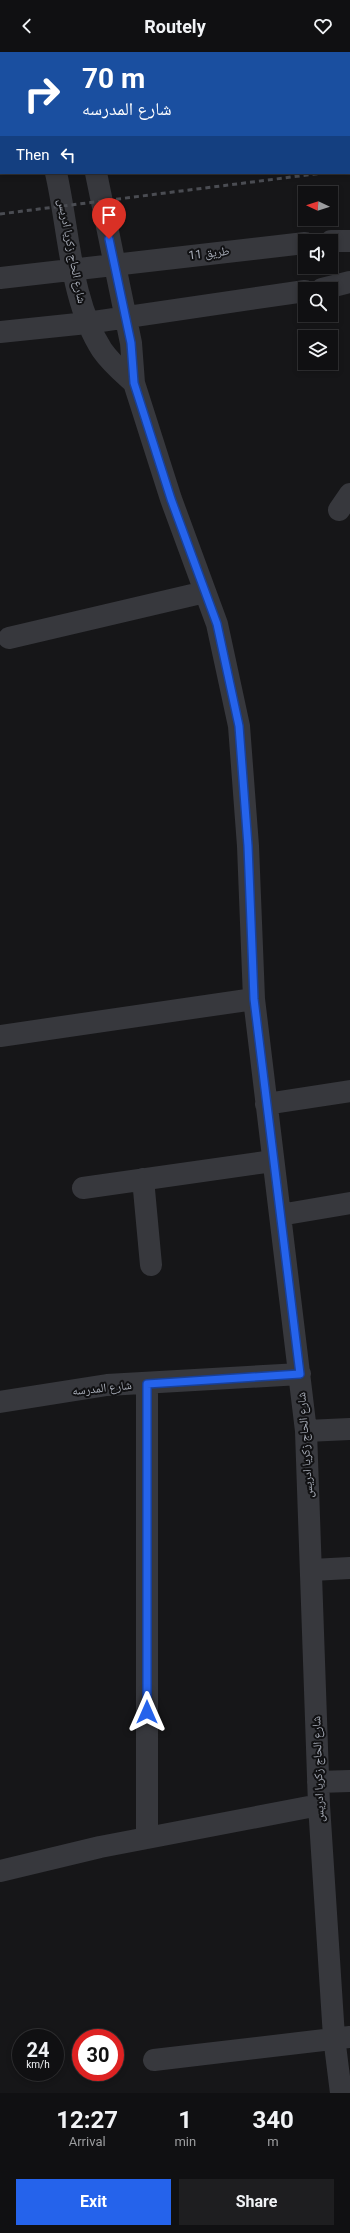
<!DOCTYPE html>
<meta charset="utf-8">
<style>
body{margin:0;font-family:Roboto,"Noto Naskh Arabic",sans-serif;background:#1e1e20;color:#f1f3f6;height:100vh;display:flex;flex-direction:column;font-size:15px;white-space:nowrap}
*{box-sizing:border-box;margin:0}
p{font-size:13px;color:#9c9d9f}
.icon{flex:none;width:22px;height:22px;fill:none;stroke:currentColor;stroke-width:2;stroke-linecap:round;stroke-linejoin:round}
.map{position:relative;height:2041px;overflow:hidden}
.panel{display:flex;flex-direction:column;background:#101012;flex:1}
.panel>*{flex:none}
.banner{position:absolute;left:0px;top:0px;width:350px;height:122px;box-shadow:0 2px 6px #0003,0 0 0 1px #303032;background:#1a4fa0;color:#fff;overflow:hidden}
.needle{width:26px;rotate:274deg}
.controls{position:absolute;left:298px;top:134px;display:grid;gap:8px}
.controls a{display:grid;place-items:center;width:40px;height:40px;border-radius:0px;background:#101012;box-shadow:0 2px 6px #0003,0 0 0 1px #303032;font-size:20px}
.speed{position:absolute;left:12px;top:1977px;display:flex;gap:8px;font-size:20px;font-weight:700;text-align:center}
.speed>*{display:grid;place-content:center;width:52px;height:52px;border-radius:50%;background:#101012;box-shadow:0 2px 6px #0003,0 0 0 1px #303032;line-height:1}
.speed small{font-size:10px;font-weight:400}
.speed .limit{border:6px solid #d22;background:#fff;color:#111}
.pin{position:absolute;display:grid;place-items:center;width:34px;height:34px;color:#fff;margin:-41px -17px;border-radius:50% 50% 50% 0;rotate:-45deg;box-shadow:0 0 4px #0007}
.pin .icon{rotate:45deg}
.me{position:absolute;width:44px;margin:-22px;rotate:0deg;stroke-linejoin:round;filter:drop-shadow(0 0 3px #0008)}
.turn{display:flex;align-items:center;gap:14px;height:84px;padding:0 16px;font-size:18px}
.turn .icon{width:52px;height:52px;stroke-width:2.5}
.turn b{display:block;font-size:28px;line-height:34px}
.then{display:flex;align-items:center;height:38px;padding:0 16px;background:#0003;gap:8px;font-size:15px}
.eta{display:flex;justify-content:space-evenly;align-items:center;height:68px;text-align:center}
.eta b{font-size:24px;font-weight:700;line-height:28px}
.primary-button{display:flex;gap:8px;margin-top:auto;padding:8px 16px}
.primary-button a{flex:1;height:46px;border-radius:0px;background:#2563eb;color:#fff;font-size:16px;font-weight:700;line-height:46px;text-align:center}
.primary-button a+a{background:#1e1e20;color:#f1f3f6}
header{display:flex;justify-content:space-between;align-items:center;height:52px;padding:0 16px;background:#101012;font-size:18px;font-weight:700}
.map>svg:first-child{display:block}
</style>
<header><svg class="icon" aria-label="back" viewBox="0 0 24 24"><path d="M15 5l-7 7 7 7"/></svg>Routely<svg class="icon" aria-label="heart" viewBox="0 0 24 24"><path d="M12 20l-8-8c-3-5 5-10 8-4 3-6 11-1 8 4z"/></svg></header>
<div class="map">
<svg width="350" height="2041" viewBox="0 0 350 2041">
<rect width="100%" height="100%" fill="#161618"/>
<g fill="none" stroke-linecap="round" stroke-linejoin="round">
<path stroke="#37383d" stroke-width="22" d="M34 0V1
M70 0V1
M0 103H1
M56 121C69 177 70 249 102 298 111 311 123 321 134 331
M96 121 131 291 134 331 171 447 217 572 239 674 248 794 254 947 306 1379 319 1753 334 1985 341 2041
M331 189H350
M0 226 305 191
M322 237 350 230
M0 280 87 271 305 239
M339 458 350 442
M9 586 205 540
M0 984 254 947
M266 1052 350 1039
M143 1127 151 1213
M83 1136 273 1109
M280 1163 350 1151
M0 1350 107 1333 300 1322
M306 1379 350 1377
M312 1518 350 1516
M318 1730 350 1729
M147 1786V1331
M0 1819 100 1795 319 1753
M154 2008 350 1985"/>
<path stroke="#4a4c52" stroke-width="3" stroke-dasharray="5 4" stroke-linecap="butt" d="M349 118H350
M0 162 323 121"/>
</g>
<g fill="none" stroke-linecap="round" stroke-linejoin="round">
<g stroke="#184099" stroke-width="10">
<path id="route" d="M109 187 131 291 134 331 171 447 217 572 239 674 248 794 254 947 300 1322 147 1332V1660"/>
</g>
<use href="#route" stroke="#2563eb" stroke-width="7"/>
</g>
<g text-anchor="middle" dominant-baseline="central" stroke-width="4" stroke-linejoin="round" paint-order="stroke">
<g font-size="12" fill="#a8adb8" stroke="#111113">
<text transform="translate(72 199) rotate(79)">شارع الحاج زكريا ادريس</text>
<text transform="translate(209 201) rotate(-7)">طريق 11</text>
<text transform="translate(102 1336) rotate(-6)">شارع المدرسه</text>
<text transform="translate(305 1393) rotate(-94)">شارع الحاج زكريا ادريس</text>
<text transform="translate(318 1717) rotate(-92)">شارع الحاج زكريا ادريس</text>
</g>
</g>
</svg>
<div class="controls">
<a><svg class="needle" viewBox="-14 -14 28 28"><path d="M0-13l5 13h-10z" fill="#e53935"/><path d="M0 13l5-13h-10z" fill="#9c9d9f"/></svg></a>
<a><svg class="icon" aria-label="sound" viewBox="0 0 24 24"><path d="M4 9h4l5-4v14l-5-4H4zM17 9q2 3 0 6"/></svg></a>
<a><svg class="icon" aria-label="search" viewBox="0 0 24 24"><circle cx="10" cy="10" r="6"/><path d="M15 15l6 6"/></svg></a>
<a><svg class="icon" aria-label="layers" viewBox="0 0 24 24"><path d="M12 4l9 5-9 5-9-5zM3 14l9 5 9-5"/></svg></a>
</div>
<div class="speed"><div>24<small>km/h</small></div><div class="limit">30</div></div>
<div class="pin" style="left:109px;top:187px;background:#d93025"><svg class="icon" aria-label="arrive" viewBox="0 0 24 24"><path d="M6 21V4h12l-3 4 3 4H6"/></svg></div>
<svg class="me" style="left:147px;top:1660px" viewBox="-20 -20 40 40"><path d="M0-17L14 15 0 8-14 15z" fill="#2563eb" stroke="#fff" stroke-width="4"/></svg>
<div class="banner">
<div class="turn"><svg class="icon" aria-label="right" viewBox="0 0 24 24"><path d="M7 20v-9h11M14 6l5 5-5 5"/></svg><div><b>70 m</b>شارع المدرسه</div></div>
<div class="then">Then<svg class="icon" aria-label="left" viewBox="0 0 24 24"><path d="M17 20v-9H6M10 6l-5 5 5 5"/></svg></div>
</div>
</div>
<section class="panel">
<div class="eta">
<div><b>12:27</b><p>Arrival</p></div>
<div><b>1</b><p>min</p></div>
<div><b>340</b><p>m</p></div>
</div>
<div class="primary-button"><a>Exit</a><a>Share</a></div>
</section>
